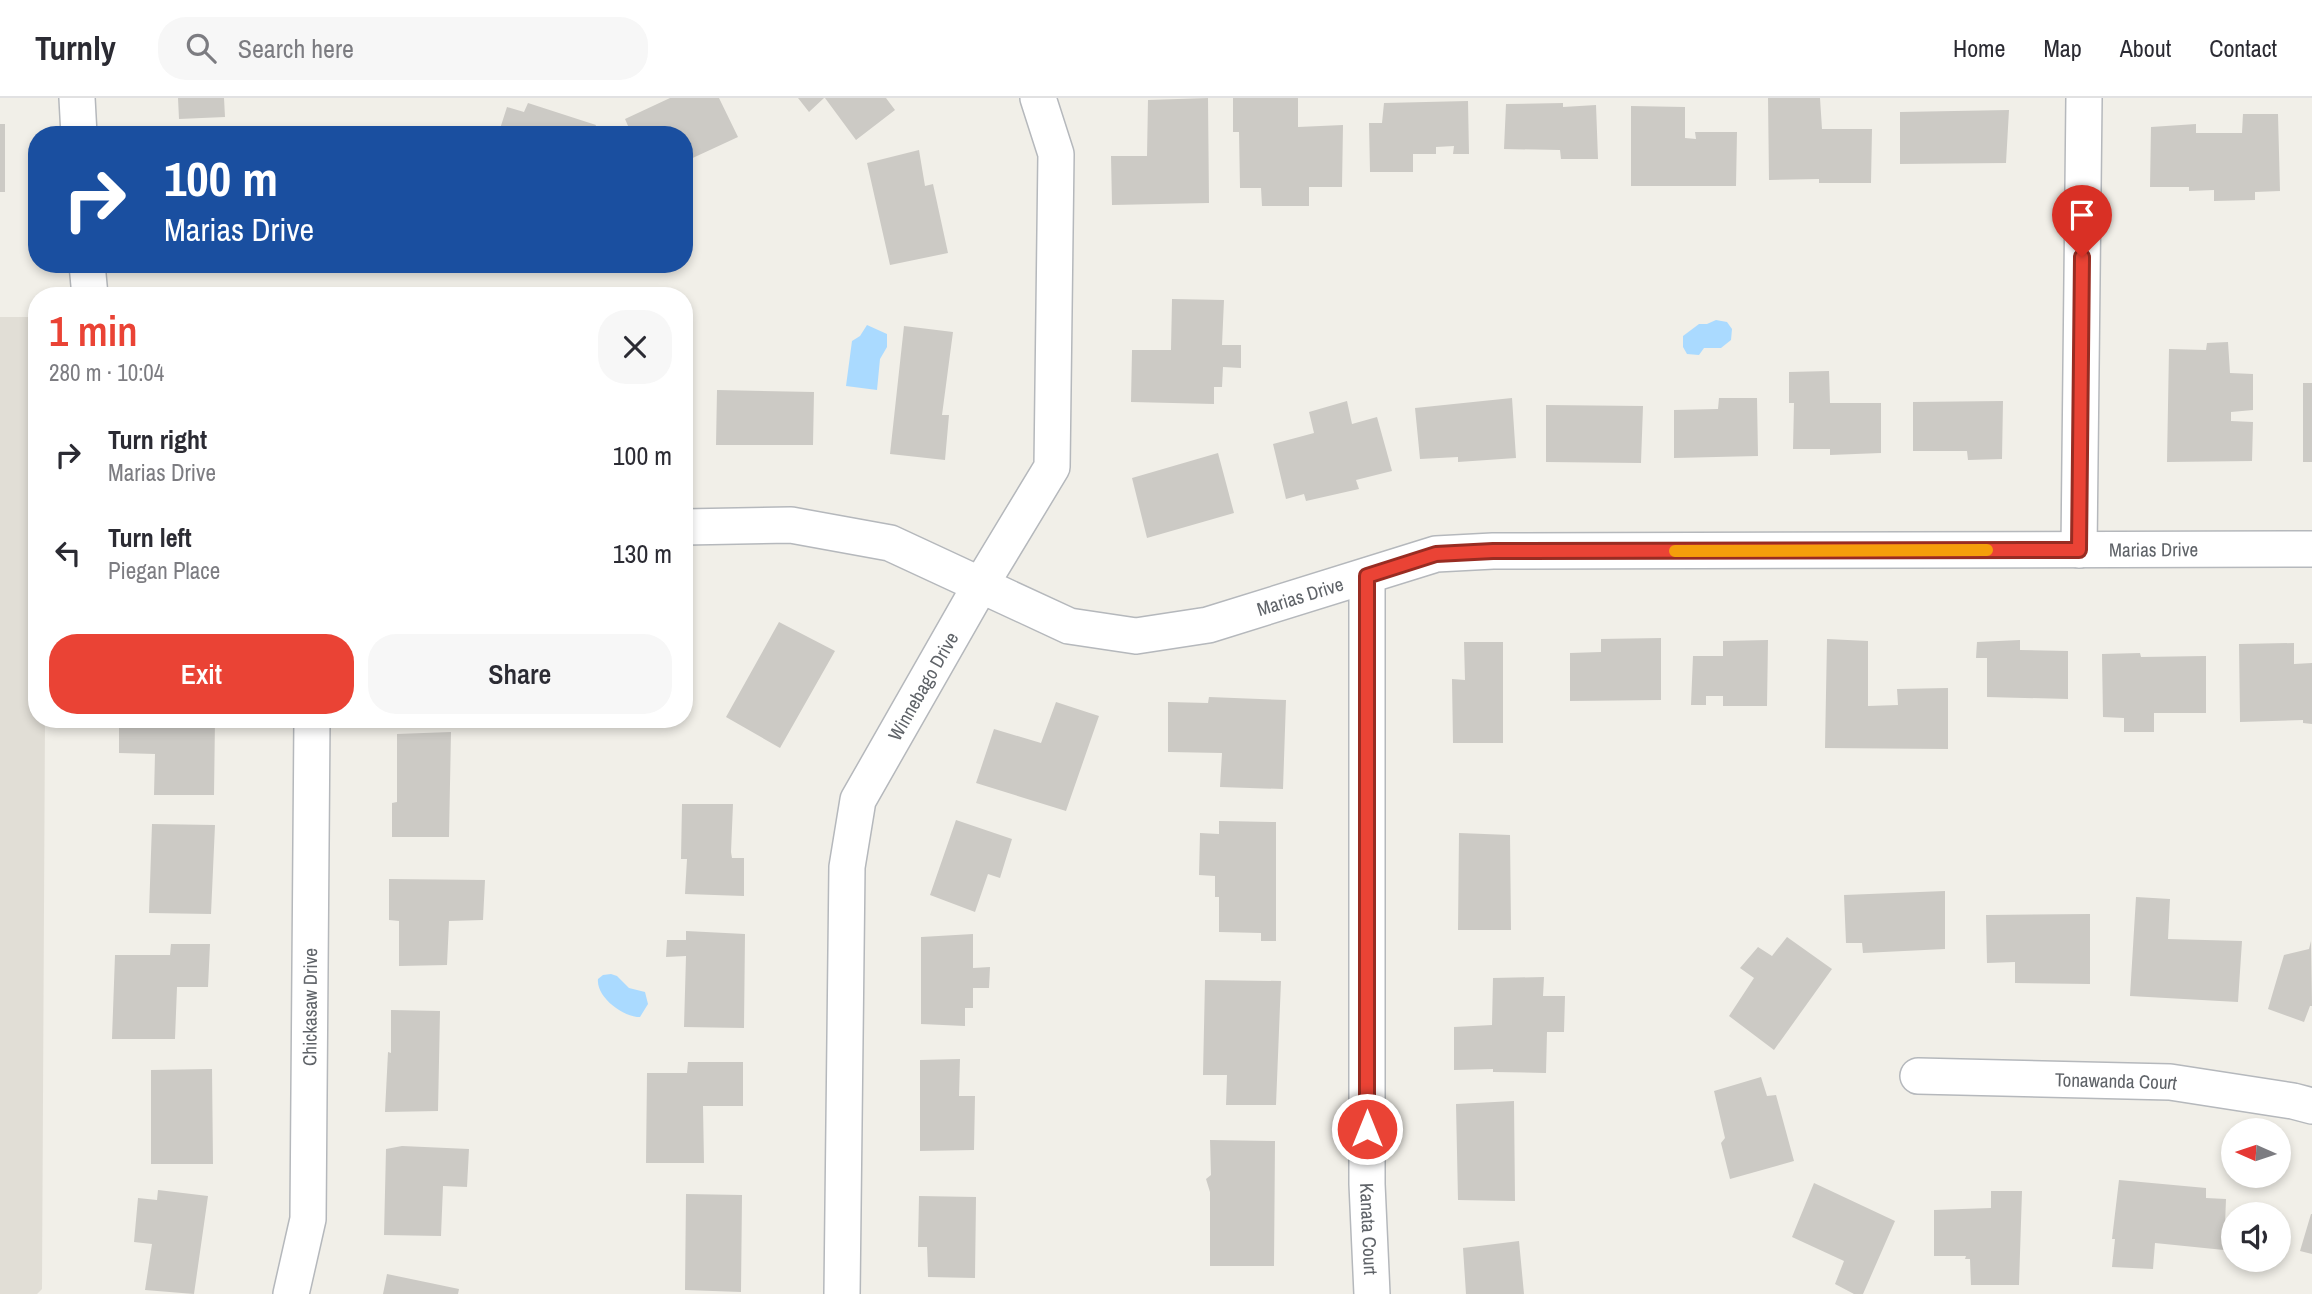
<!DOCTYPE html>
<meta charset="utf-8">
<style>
body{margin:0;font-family:"Archivo Narrow",sans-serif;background:#f7f7f7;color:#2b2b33;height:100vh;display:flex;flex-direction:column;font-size:26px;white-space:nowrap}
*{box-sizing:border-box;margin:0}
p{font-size:23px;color:#7c7c81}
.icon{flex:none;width:38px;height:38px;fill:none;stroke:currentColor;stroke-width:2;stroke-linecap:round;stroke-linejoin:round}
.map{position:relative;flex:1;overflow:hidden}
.details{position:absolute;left:28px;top:189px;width:665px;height:441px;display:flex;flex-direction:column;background:#fff;border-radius:28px;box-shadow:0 4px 10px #0003}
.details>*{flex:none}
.banner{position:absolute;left:28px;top:28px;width:665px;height:147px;border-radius:28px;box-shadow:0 4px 10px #0003;background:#1a4fa0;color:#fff;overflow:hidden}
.needle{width:46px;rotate:273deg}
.buttons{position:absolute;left:2221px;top:1020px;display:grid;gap:14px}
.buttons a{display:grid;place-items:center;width:70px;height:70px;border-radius:50%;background:#fff;box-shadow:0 4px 10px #0003;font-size:35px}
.pin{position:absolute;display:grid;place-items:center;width:60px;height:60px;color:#fff;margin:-72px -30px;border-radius:50% 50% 50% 0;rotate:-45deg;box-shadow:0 0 7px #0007}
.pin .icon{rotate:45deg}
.me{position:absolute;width:77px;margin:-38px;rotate:0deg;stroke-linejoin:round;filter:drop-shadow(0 0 5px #0008)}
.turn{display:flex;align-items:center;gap:24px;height:147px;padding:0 21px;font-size:32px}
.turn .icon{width:91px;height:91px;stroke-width:2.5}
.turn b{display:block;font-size:49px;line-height:60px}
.round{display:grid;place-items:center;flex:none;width:74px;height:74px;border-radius:28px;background:#f7f7f7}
.headline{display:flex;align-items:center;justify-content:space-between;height:119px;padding:0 21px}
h1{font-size:42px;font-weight:600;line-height:52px;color:#ea4335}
.action{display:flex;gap:14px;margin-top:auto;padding:14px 21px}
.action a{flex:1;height:80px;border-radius:28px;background:#ea4335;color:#fff;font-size:28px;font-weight:600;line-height:80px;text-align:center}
.action a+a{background:#f7f7f7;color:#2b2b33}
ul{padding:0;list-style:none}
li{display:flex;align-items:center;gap:21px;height:98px;padding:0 21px}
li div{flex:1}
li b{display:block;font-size:26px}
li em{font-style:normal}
header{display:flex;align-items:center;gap:42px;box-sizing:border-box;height:98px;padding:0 35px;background:#fff;border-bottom:2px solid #e1e1e2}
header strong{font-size:33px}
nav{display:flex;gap:38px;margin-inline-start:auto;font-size:24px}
.search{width:490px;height:63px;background:#f7f7f7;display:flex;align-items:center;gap:18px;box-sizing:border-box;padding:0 24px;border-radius:28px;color:#7c7c81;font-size:26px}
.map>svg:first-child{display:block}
</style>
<header>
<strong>Turnly</strong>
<div class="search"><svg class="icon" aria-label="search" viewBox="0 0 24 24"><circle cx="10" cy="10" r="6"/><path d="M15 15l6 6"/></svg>Search here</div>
<nav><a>Home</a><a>Map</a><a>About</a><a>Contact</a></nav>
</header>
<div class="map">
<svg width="2312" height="1196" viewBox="0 0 2312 1196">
<rect width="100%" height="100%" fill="#f1efe8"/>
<path fill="#e1ded6" d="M0 219H37V621H45L42 1191 37 1196H0Z"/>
<path fill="#aadaff" d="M1716 222 1727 224 1732 231 1731 242 1721 250H1704L1699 257 1687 256 1683 249V238L1699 226H1707Z
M867 227 887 236V249L880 261 877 292 846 288 852 243 860 238Z
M611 876 617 878 629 890 645 894 648 906 640 919C623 919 596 899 598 881L603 877Z"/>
<path fill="#cccac5" d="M178 0H224L225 19 179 21Z
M670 0H719L738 39 684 64V37H632L625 21Z
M798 0H824L809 14Z
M825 0H886L895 12 856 42Z
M1208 0 1209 105 1112 107 1111 58H1147L1148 2Z
M1233 0H1298V29L1343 27 1342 89H1309V108H1262L1261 90H1240L1239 34H1233Z
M1768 0H1820L1822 31H1872L1871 85H1819V81L1769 82Z
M1468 3 1469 56H1453L1454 48 1436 49V56H1413V74H1370L1369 25H1382L1384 5Z
M528 5 596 27 592 37H498L507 9 524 14Z
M1563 5V9L1596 7 1598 61H1561L1560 52 1504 51 1506 6Z
M1631 8 1685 9V40L1696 41 1695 34H1737L1736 88H1631Z
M2009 12 2006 65 1900 66V14Z
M2243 16H2278L2280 93 2255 94V102L2214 103V92L2189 93V89H2150L2151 29 2196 26V35H2242Z
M0 26H5V94H0Z
M919 52 925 88 933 86 948 155 890 167 867 65Z
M1172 201 1224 202 1222 247H1241V270L1223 269 1222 289H1214V306L1131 304 1132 252H1171Z
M904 228 953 234 942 317H949L945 362 890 356Z
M2228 244 2230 275 2253 276V312L2231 314V323L2253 324 2252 363 2167 364 2169 251 2206 252 2207 245Z
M1829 273 1830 305H1881V355L1830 357V351H1793L1794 305H1789V274Z
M2303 285H2312V364H2303Z
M717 292 814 294 813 347H716Z
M1512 300 1516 360 1458 364V359L1420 361 1415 310Z
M1719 300H1757L1758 358 1674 360V312L1718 311Z
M1347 303 1352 326 1377 319 1392 373 1356 382 1359 391 1306 403 1304 396 1286 401 1273 346 1314 335 1309 314Z
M2003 303 2002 361 1968 362 1967 353H1913V304Z
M1546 307 1643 308 1641 365 1546 364Z
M1218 355 1234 415 1147 440 1132 380Z
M779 524 835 553 780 650 726 619Z
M1661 540V602L1570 603V555L1601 554V541Z
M1827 541 1868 543V608L1898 607 1897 591 1948 590V651L1825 650Z
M1768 542 1767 608H1723V598H1706V607H1691L1693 558H1723V543Z
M2020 542V552L2068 553V601L1987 599V560H1976L1977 544Z
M1464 544H1503V645H1453L1452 581 1465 582Z
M2294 545V566L2312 565V626L2303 625V622L2240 624 2239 546Z
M2140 555 2141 559 2206 558V615H2154V634H2124V620L2103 619 2102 556Z
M1209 599 1286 602 1283 691 1220 689 1222 655 1168 654V604L1208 605Z
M1056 604 1099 618 1066 713 976 685 994 631 1041 645Z
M119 621H215L214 697H154L155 656 119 655Z
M451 634 449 739H392V705L397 704V636Z
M682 706H733L731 754 732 760H744V798L685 796 687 761H681Z
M956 722 1012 741 1000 780 988 776 975 814 930 797Z
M1219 723 1276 724V843H1261V835L1219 834V799H1215V778L1199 777 1200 735 1219 736Z
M152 726 215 727 211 816 149 815Z
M1459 735 1510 737 1511 832H1458Z
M389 781 485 782 483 822 449 823 447 867 399 868V823L389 822Z
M1945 793V851L1863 855 1862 845H1846L1844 797Z
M2136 799 2170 801 2168 841 2242 843 2238 904 2130 898Z
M2090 816V886L2015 885V864L1987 865 1986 817Z
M686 833 745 836 744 930 684 929 686 858 666 859 667 842H686Z
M973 836V870L990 869 989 890H973V910H965V928L921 926V839Z
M1787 839 1832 871 1774 952 1729 918 1754 880 1740 870 1758 849 1772 858Z
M2311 843 2312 908H2310L2304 924 2268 911 2284 857 2309 851Z
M171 846H210L208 889H177L175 941H112L115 857H170Z
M1544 879 1543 898H1565L1564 934H1547L1546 975 1493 974V971L1454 972V929L1492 927 1493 880Z
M1205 882 1281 883 1276 1007H1226L1227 977H1203Z
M391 912 440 913 438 1013 385 1014 388 954 391 955Z
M960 961 959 998H975L974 1052 920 1053V962Z
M688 964H743V1008H703L704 1065H646L647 975H687Z
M212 971 213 1066H151V972Z
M1761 979 1767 998 1776 997 1794 1063 1730 1081 1721 1045 1725 1040 1714 993Z
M1514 1003 1515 1103 1458 1102 1456 1006Z
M1210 1042 1275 1043 1274 1168H1210V1094L1206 1081 1211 1077Z
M402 1048 469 1051 467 1089 443 1088 441 1138 384 1137 386 1051Z
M2119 1082 2206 1090V1100L2226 1101 2224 1152 2155 1145 2153 1171 2112 1169 2115 1141H2112Z
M1814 1085 1895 1123 1863 1196H1854L1835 1186 1844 1163 1792 1139Z
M158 1092 208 1098 194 1196 145 1192 152 1146 134 1144 138 1100 157 1102Z
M1991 1093H2022L2019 1187H1971L1970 1161H1965L1966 1158H1934V1112L1991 1110Z
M686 1096 742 1097 741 1194 685 1192Z
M919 1098 976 1099 975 1180 928 1179 927 1149H918Z
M2311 1116H2312V1156L2300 1153Z
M1519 1143 1524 1196H1466L1463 1150Z
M387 1176 459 1191 458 1196H383Z"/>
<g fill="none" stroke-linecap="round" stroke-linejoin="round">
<g stroke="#b5b8bc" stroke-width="38">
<g id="minor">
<path d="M77 0 79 37"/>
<path d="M87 166 90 198"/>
<path id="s1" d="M684 429 791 427 890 445 1069 528 1136 538 1208 527 1436 456 1493 453 2312 451"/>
<path d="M2079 452 2084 0"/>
<path id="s2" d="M1367 478V1086L1372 1196"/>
<path id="s3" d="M1918 978 2170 984 2293 1003 2312 1008"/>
<path id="s4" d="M291 1196 308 1121 312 621"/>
<path id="s5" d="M842 1196 847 769 858 702 980 488 1052 369 1056 56 1038 0"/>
</g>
</g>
<use href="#minor" stroke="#fff" stroke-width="35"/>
</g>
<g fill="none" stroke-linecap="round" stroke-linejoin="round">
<g stroke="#982c22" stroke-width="18">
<path id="route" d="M1367 1031V478L1436 456 1493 453 2079 452 2082 159"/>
</g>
<use href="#route" stroke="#ea4335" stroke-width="12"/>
<path stroke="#f59e0b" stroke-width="12" d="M1675 453 1987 452"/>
</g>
<g text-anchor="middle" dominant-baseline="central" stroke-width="7" stroke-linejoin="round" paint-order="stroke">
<g font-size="19" fill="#5f6368" stroke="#fff">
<text stroke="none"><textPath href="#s1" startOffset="1502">Marias Drive</textPath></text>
<text stroke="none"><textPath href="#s1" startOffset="642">Marias Drive</textPath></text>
<text stroke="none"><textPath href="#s5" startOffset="626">Winnebago Drive</textPath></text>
<text stroke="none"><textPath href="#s4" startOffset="289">Chickasaw Drive</textPath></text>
<text stroke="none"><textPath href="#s3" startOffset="198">Tonawanda Court</textPath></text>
<text stroke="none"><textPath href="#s2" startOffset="653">Kanata Court</textPath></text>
</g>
</g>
</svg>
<div class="buttons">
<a><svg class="needle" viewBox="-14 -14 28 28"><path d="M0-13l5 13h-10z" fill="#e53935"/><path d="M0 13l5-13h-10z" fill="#7c7c81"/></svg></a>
<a><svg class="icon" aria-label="sound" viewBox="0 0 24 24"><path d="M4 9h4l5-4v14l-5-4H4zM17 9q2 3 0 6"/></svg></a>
</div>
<div class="pin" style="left:2082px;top:159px;background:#d93025"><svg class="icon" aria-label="arrive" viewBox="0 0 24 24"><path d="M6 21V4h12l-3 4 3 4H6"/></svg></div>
<svg class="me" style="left:1367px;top:1031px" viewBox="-20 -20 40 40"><circle r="17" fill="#ea4335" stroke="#fff" stroke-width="3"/><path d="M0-11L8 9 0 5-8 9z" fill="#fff"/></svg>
<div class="banner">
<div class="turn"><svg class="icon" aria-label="right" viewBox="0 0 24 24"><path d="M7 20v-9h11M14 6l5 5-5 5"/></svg><div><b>100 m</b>Marias Drive</div></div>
</div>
<section class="details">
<div class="headline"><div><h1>1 min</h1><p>280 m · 10:04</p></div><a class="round"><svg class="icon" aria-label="close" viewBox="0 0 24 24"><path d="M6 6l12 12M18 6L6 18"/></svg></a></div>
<ul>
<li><svg class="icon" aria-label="right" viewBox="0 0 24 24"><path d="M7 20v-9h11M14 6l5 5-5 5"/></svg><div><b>Turn right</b><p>Marias Drive</p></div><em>100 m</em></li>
<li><svg class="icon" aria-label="left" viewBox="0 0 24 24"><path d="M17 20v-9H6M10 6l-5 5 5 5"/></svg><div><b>Turn left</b><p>Piegan Place</p></div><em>130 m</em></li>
</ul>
<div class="action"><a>Exit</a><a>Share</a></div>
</section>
</div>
